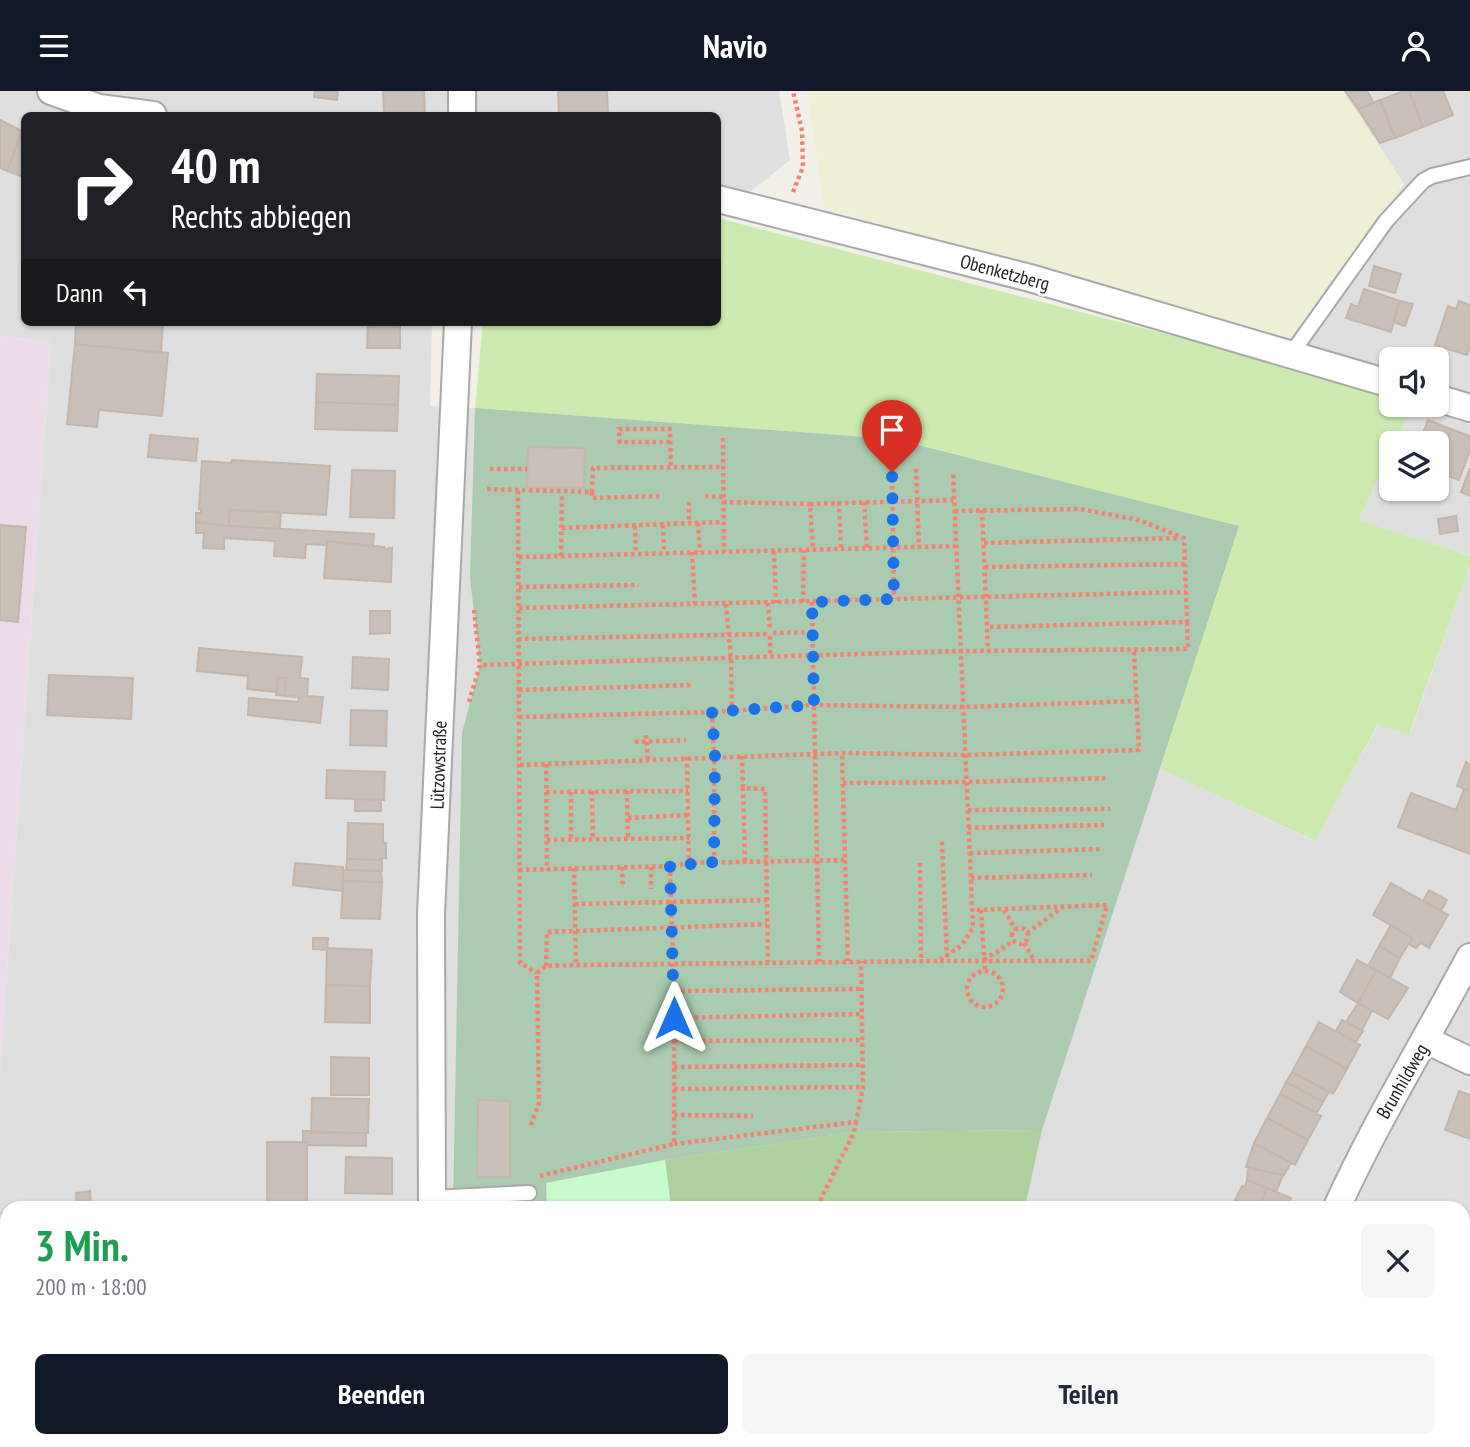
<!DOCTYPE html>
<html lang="de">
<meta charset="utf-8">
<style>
body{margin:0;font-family:"PT Sans Narrow",sans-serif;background:#f6f6f7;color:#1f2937;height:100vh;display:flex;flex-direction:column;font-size:26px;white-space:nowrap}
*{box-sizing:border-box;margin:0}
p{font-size:23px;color:#747a83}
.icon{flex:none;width:38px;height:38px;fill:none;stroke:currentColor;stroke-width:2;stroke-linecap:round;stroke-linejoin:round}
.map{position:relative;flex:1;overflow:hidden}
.drawer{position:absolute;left:0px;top:1110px;width:1470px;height:247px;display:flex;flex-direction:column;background:#fff;border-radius:21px 21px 0 0;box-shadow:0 2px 5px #0004}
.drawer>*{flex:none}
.banner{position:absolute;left:21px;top:21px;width:700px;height:214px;border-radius:10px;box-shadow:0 2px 5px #0004;background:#202124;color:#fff;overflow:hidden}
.tools{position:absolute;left:1379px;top:256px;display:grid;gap:14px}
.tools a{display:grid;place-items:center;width:70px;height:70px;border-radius:10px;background:#fff;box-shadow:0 2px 5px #0004;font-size:35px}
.pin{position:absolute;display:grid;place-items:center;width:60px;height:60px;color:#fff;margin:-72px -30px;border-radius:50% 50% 50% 0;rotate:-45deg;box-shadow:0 0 7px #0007}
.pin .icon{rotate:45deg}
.me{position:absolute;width:77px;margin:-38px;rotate:0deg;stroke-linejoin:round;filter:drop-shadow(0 0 5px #0008)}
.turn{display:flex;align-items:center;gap:24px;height:147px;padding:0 35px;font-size:32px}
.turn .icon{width:91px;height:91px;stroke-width:2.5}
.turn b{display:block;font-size:49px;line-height:60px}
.then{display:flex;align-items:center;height:66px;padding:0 35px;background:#0003;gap:14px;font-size:26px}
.round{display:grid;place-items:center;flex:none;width:74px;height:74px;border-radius:10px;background:#f6f6f7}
.overview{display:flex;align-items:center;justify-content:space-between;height:119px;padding:0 35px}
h1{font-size:42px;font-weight:700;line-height:52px;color:#1e9e55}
.cta{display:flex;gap:14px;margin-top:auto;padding:14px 35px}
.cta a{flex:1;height:80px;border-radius:10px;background:#111827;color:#fff;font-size:28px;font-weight:700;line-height:80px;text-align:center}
.cta a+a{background:#f6f6f7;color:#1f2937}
header{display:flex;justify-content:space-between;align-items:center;height:91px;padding:0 35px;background:#111827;color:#fff;font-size:32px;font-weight:700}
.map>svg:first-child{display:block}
</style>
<header><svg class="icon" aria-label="menu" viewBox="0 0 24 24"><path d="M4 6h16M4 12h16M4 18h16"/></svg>Navio<svg class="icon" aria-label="person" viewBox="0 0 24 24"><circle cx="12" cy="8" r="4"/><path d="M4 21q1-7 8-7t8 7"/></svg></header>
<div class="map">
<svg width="1470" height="1356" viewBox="0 0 1470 1356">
<rect width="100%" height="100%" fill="#f2efe9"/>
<path fill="#e0dfdf" d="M0 0H779L790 69 750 101 718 93V24H24V231H432L430 315 475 317 894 348 1239 435 1160 678 1314 750 1379 633 1410 643 1470 474V1356H120V1349H1463V1116H7V1258L0 1257V982L51 250 0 246Z
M1343 0H1470V465L1359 429 1391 360V397H1437V352H1395L1412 316 1405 313H1437V268H1391V309L1274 271 1404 93Z"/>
<path fill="#f2dad9" d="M648 1349H698L700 1356H591Z"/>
<path fill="#ebdbe8" d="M0 246 51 250 0 982Z
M0 1258H7V1349H120V1356H0Z"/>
<path fill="#eef0d5" d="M807 0H1343L1404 93 1291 248 824 117Z"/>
<path fill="#cdebb0" d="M718 127 1274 271 1391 309V313L1412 316 1395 352H1391V360L1359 429 1470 465V474L1409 644 1378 633 1315 750 1160 678 1239 435 894 348 475 317 483 231H718Z"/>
<path fill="#add19e" d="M1042 1039 1025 1116H671L665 1069 854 1041Z
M698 1349H1237L1234 1356H700Z"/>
<path fill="#aacbaf" d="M475 317 894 348 1239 435 1042 1039 854 1041 665 1069 547 1092V1116H453L462 642 480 574 470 487Z"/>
<path fill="#c8facc" d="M665 1069 671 1116H547L546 1092Z
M453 1349H646L587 1356H454Z"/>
<path fill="#c7bfb8" stroke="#c4b6ab" stroke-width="2" d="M315 0H338L337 9 314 6Z
M383 0H424L425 24 384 23Z
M558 0H607L608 24H559Z
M1345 0H1367L1374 12 1358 18Z
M1404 0H1409L1423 36 1395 47 1380 9Z
M1409 0H1443L1453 24 1423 36Z
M1380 9 1395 47 1380 52 1358 18Z
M0 29 22 40 7 80 0 77Z
M22 40H24V86L7 80Z
M1374 175 1401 183 1395 202 1369 195Z
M1364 198 1400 210 1391 241 1346 227 1351 213 1358 216Z
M1400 210 1413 213 1405 235 1393 231Z
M1459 210 1470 214V256L1467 264 1435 254 1448 215 1456 218Z
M76 231H163L161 262 75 253Z
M368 231H400V257H367Z
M75 253 168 262 162 325 99 319 97 336 67 333Z
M317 283 399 285 398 314 316 311Z
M316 311 398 314 397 340 315 338Z
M1428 329 1451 338 1437 375V352H1419Z
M1451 338 1470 345V360L1459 389 1437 381V375Z
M150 344 198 348 196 370 148 366Z
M528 356 585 357 584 397 527 396Z
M232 369 330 375 326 424 229 419V435L196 431V422H201V418H199L202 370 231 372Z
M1470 377V405L1461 401Z
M352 379 395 380 394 427 350 426Z
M229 419 281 421 280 438 229 435Z
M1456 425 1458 440 1440 443 1438 428Z
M196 431 229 435 374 443 373 456 327 450 326 454 306 453 305 467 274 465 275 450 224 447V458L203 457 204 442H196Z
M0 434 26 436 18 531 0 529Z
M327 450 384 456V458L392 457 391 491 324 487Z
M370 520H390V542L370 543Z
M199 557 302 566 300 587 308 588 307 605 323 606 320 632 248 624 249 607 298 611 299 606 284 605 286 587H278L276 601 247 598 248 585 197 580Z
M353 566 389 568 388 599 352 597Z
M49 584 133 587 131 628 47 624Z
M278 587H286L284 605 276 604Z
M351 619 387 620 386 655 350 654Z
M1466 671 1470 673V700L1457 695Z
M327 679 385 681 384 709 326 707Z
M1464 698 1470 700V763L1398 736 1411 702 1456 719Z
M355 708 381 709V720H355Z
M348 732 383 733V752H386V767H382V769L347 768Z
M347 768 382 769V780L346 779Z
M295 772 343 776V800L293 794Z
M343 779 381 780 382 791 343 790Z
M343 790 382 791 380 828 341 827Z
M1391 792 1448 824 1429 857 1421 852 1416 857 1409 853 1412 847 1373 824Z
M1429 799 1447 809 1441 820 1423 810Z
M1391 834 1412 847 1400 867 1379 855Z
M313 847H328L327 859 313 858Z
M1379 855 1400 867 1390 887 1368 875Z
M327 857 372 859 370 895 326 894Z
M1357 869 1376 879 1358 912 1340 901Z
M1376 879 1408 897 1388 928 1358 912Z
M326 894 370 895V932L325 931Z
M1358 912 1372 920 1362 939 1346 931Z
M1342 929 1363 940 1356 951 1336 940Z
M1319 931 1360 954 1347 978 1306 955Z
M1306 955 1347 978 1333 1003 1292 981Z
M331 966 369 967V1004H331Z
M1292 981 1329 1001 1323 1011 1286 991Z
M1286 991 1323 1011 1317 1022 1280 1003Z
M1459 1000 1470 1004V1048L1445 1039Z
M1280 1003 1321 1025 1308 1049 1267 1027Z
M312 1007 369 1008 368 1042H311Z
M478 1009 510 1010V1086H477Z
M1267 1027 1308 1049 1295 1074 1254 1052Z
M303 1040 366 1042V1055L307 1054V1051H303Z
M267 1051H307V1116H267Z
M1254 1052 1291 1072 1284 1084 1246 1076Z
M346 1066 392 1067V1103L345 1102Z
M1248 1077 1283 1084 1276 1101 1247 1089Z
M1247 1089 1267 1097 1259 1116 1237 1115 1239 1111 1235 1109 1242 1095 1245 1096Z
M1267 1097 1291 1107 1287 1116H1259Z
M90 1100 91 1116H77L76 1102Z
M2 1122H7V1162L2 1161Z
M1463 1223 1470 1239V1247L1463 1250Z
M148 1349H199L200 1356H148Z
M199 1349H291V1356H200Z
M325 1349H370L371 1356H320V1350Z"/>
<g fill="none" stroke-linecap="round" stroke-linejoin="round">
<g stroke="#a9a9a9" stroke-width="18">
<path id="service" d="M1291 263 1386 130 1423 90 1432 85 1470 76
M432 1107 529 1102"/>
</g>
<g stroke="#a9a9a9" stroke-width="30">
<path id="minor" d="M51 0 99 17 153 24
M462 24V0
M718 108 1030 187 1391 293
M1437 307 1470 317
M1426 949 1470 970
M432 1116 431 823 458 231
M1337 1116C1376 1030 1426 949 1470 866
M0 1257 7 1258
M1463 1322 1470 1319
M440 1349V1356
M1249 1356 1251 1349
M1387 1356 1402 1349"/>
</g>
<path stroke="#fa8072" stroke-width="4.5" stroke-dasharray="3.5 3.5" stroke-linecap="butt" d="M793 101 803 76 802 40 793 0
M723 347 724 461
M670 351H620L619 338H670L671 376
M490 378H527
M916 378 919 456
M892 381 894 508
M487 398 592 401 593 377 723 376
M518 400 520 872 537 882
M592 401V407L662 405
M705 405 723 406
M689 411V432
M723 411 810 413 813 459
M839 411 841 458
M864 411 867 457
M810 413 954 409
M982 419 988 560
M955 420 1080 418 1139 429 1184 447 1187 531 988 536
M698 432 700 461
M663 434 664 461
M635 435 636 462
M562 437 723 431
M984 452 1179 447
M774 460 776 512
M692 461 695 513
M561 465 562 402
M519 466 955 455
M985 476 1186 473
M519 496 639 494
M803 511 804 459
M812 511 819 871
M768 512 770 539
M726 513 731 568 732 619
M519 517 1186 501
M474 519 480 574
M773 542 813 541
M770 545V566
M518 548 768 543
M519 599 694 594
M469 611 480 574 962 560 1188 558 1187 531
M712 621 714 665V771
M519 626 712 621 814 614 963 616 1137 610
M646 644 648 668
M635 651 686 649
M742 665 743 697
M687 666 689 772
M546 673 547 779
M520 674 842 662 966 664 1139 659 1134 558
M843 692 966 691 1109 687
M592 700 593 748
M627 700 628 748
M546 701 688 700
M571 701V748
M968 719 1110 718
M628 727 688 724
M968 737 1104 734
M547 749 689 747
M942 751 947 866
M970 762 1103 758
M845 769 848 870
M745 770 743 697 765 698 768 871
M920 772 921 870
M622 776 623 797
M651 776V798
M574 777 576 874
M519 779 670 775 689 772 845 769 842 662
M971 787 1092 784
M575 813 767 809
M981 819 985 880
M1004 819 1016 839
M1012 845a8 8 0 1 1 16 0a8 8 0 1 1-16 0Z
M1027 842 1063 816
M1024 852 1034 869
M984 869 1014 850
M940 870H1091L1107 814 973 819
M546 875 547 841 767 833
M967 898a18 18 0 1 1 36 0a18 18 0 1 1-36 0Z
M537 882 546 875 576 874 939 870 961 855 973 837 953 381
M674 900 861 898
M674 927 862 923
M674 950 862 949
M674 976 862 974
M674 998 862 996
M674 1024 753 1025
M531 1034 539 1012 537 882
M674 1053 856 1031 863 996 861 870
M540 1085 674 1053V900L670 775
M817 1116 854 1041 856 1031
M810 1349 813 1356"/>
<use href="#service" stroke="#fff" stroke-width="14"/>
<use href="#minor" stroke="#fff" stroke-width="26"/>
</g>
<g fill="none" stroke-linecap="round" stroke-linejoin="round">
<path stroke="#1a73e8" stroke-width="12" stroke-dasharray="0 21.6" d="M674 927 670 775 714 771 715 665 712 621 814 614 812 511 894 508 892 381"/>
</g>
<g text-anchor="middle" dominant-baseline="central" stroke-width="6" stroke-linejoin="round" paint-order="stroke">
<g font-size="19" fill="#222" stroke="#fff">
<text transform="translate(1005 181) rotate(15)">Obenketzberg</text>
<text transform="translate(438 674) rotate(-88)">Lützowstraße</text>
<text transform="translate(1402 990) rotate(-60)">Brunhildweg</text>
</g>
</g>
</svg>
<div class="tools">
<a><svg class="icon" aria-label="sound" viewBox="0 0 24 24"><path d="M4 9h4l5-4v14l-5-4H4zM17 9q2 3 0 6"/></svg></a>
<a><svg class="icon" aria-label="layers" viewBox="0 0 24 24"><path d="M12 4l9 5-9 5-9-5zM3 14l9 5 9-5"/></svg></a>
</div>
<div class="pin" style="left:892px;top:381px;background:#d93025"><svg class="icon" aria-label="arrive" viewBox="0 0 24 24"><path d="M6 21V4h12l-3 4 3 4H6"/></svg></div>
<svg class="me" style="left:674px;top:927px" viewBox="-20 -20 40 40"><path d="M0-17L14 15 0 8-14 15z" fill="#1a73e8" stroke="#fff" stroke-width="4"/></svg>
<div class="banner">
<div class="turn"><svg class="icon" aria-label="right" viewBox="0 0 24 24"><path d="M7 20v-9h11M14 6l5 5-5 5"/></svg><div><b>40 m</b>Rechts abbiegen</div></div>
<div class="then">Dann<svg class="icon" aria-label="left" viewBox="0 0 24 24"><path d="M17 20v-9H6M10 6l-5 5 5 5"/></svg></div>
</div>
<section class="drawer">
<div class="overview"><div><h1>3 Min.</h1><p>200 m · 18:00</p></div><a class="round"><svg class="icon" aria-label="close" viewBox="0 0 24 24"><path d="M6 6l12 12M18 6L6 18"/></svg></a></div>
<div class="cta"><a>Beenden</a><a>Teilen</a></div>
</section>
</div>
